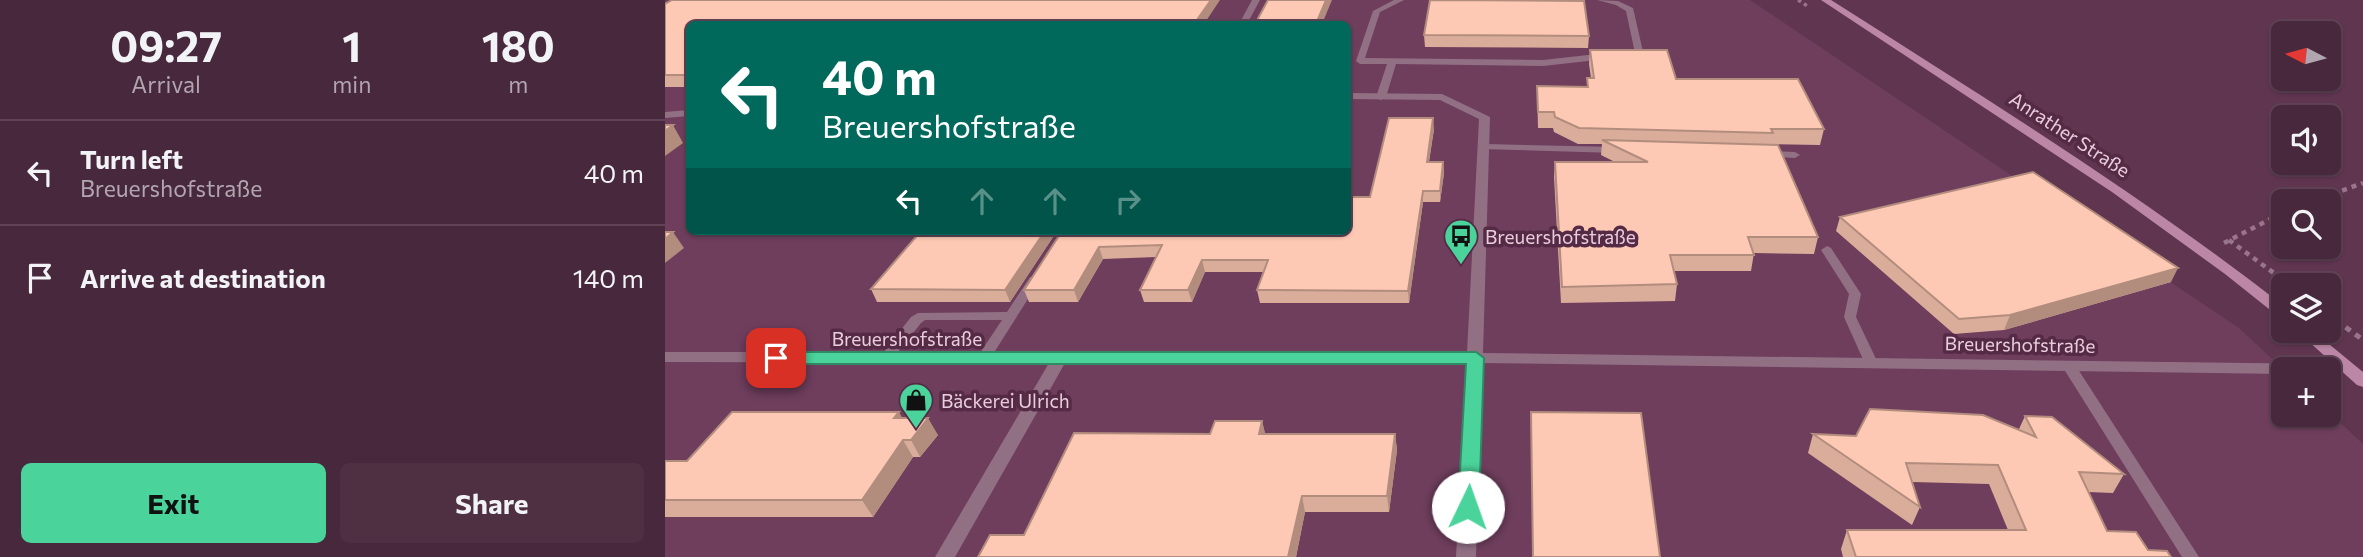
<!DOCTYPE html>
<meta charset="utf-8">
<style>
body{margin:0;font-family:Commissioner,sans-serif;background:#4f3043;color:#f1f3f6;height:100vh;display:flex;flex-direction:column;font-size:26px;white-space:nowrap}
*{box-sizing:border-box;margin:0}
p{font-size:23px;color:#b1a6af}
.icon{flex:none;width:38px;height:38px;fill:none;stroke:currentColor;stroke-width:2;stroke-linecap:round;stroke-linejoin:round}
.map{position:relative;flex:1;overflow:hidden}
.panel{display:flex;flex-direction:column;background:#48283c;width:665px}
.panel>*{flex:none}
.guide{position:absolute;left:21px;top:21px;width:665px;height:214px;border-radius:10px;box-shadow:0 2px 5px #0004,0 0 0 2px #604456;background:#00695c;color:#fff;overflow:hidden}
.needle{width:46px;rotate:276deg}
.tools{position:absolute;left:1606px;top:21px;display:grid;gap:14px}
.tools a{display:grid;place-items:center;width:70px;height:70px;border-radius:10px;background:#48283c;box-shadow:0 2px 5px #0004,0 0 0 2px #604456;font-size:35px}
.pin{position:absolute;display:grid;place-items:center;width:60px;height:60px;color:#fff;margin:-30px;border-radius:14px;box-shadow:0 4px 10px #0006}
.me{position:absolute;width:77px;margin:-38px;rotate:3deg;stroke-linejoin:round;filter:drop-shadow(0 0 5px #0008)}
.turn{display:flex;align-items:center;gap:24px;height:147px;padding:0 21px;font-size:32px}
.turn .icon{width:91px;height:91px;stroke-width:2.5}
.turn b{display:block;font-size:49px;line-height:60px}
.lanes{display:flex;align-items:center;height:66px;padding:0 21px;background:#0003;justify-content:center;gap:35px;direction:ltr}
.lanes .off{opacity:.35}
.eta{display:flex;justify-content:space-evenly;align-items:center;height:119px;text-align:center}
.eta b{font-size:42px;font-weight:700;line-height:49px}
.primary-button{display:flex;gap:14px;margin-top:auto;padding:14px 21px}
.primary-button a{flex:1;height:80px;border-radius:10px;background:#4ad49c;color:#111;font-size:28px;font-weight:700;line-height:80px;text-align:center}
.primary-button a+a{background:#4f3043;color:#f1f3f6}
ul{padding:0;list-style:none}
li{display:flex;align-items:center;gap:21px;height:105px;padding:0 21px;border-top:2px solid #604456}
li div{flex:1}
li b{display:block;font-size:26px}
li em{font-style:normal}
main{display:flex;flex:1;min-height:0}
.map>svg:first-child{display:block}
</style>
<main>
<section class="panel">
<div class="eta">
<div><b>09:27</b><p>Arrival</p></div>
<div><b>1</b><p>min</p></div>
<div><b>180</b><p>m</p></div>
</div>
<ul>
<li><svg class="icon" aria-label="left" viewBox="0 0 24 24"><path d="M17 20v-9H6M10 6l-5 5 5 5"/></svg><div><b>Turn left</b><p>Breuershofstraße</p></div><em>40 m</em></li>
<li><svg class="icon" aria-label="arrive" viewBox="0 0 24 24"><path d="M6 21V4h12l-3 4 3 4H6"/></svg><div><b>Arrive at destination</b></div><em>140 m</em></li>
</ul>
<div class="primary-button"><a>Exit</a><a>Share</a></div>
</section>
<div class="map">
<svg width="1698" height="557" viewBox="0 0 1698 557">
<rect width="100%" height="100%" fill="#603550"/>
<path fill="#6f3e5d" fill-rule="evenodd" d="M0 0H1085L1574 328 1619 370V415L1664 412 1698 444V557H0ZM24 24H682V231H24Z"/>
<g fill="none" stroke-linecap="round" stroke-linejoin="round">
<path stroke="#99758b" stroke-width="3.5" stroke-dasharray="3.5 3.5" stroke-linecap="butt" d="M1133 0 1144 7"/>
<path stroke="#99758b" stroke-width="4.5" stroke-dasharray="5 5" stroke-linecap="butt" d="M1649 201 1698 183
M1564 240 1625 285
M1559 243 1619 212
M1664 314 1674 321"/>
<path stroke="#99758b" stroke-width="5" stroke-dasharray="6 6" stroke-linecap="butt" d="M1671 320 1698 340"/>
<path fill="#927084" fill-rule="evenodd" d="M587 0H595L582 24H574Z
M729 0H739L715 12 700 58 878 60 941 53 945 56 941 59 878 66 731 64 721 97 716 100 713 99 711 97 722 64H695L691 61 708 11Z
M932 0 953 1 968 8 979 56 978 58 966 59 962 56 970 53 961 11 951 5Z
M819 144 952 147 957 150 952 153 815 149V145Z
M1103 151 1130 152 1135 155 1130 158 1099 156V152Z
M1162 246 1166 248 1196 294 1191 317 1213 363 1211 366H1201L1179 317 1184 294 1156 250Z
M369 276 375 280 323 362H313L311 359 337 320H260L256 323 226 361H216L214 358 246 317 253 313 342 312 365 277Z
M1404 361 1409 363 1534 557H1517L1397 366 1399 363Z"/>
<path fill="#927084" fill-rule="evenodd" d="M682 93 777 94 825 117 818 353 1660 364 1666 365 1668 369 1664 373V369H1619V374L817 363 811 557H791L802 363H400L290 557H270L384 363 0 362V352L802 353 814 119 775 100 682 99Z
M24 110V116L0 118V112Z"/>
<path fill="#bc87a7" fill-rule="evenodd" d="M1156 0H1166C1320 98 1475 194 1619 306V319L1614 317 1560 274 1447 192Z
M1632 331H1648L1698 372V387L1692 385Z"/>
</g>
<path fill="#daad9b" d="M0 4 24 24V87H0Z
M759 35 924 36 923 48 760 47Z
M925 50 1159 129 1155 145 1106 144 1153 237 1149 254 1089 253 1086 271H1009L1012 284 1010 301 896 303 889 177 890 162H950L936 155 937 144H913L889 132 888 128H873L872 86 922 87V78H926L924 64Z
M769 129 764 162H778L779 173 775 202H758L744 303H595L592 290 598 272H540L527 302H479L475 290 491 257 438 259 413 302H364L359 290 397 231 705 197Z
M1175 217 1506 282 1339 330 1289 334 1171 231Z
M256 231H392L345 302H212L206 289Z
M1360 416 1459 474 1448 493 1423 492 1442 531 1483 550 1506 557H1178L1176 549 1182 530H1343L1324 484 1247 482 1255 507 1247 525 1143 453 1148 434 1191 436 1354 429Z
M237 418 273 435 255 457H248L208 517H0V461H22Z
M597 421 600 434H730L732 450 724 512H640L631 557H313L359 535 545 434Z"/>
<path fill="#b28d7e" d="M546 0H555L539 24H529Z
M661 0H667L657 24H651Z
M768 118 769 129 762 173V162Z
M8 125 18 143 0 156V131Z
M778 162 779 173 775 202V191Z
M758 191V202L744 303 743 291Z
M380 231H392L345 302 340 290Z
M8 232 19 248 0 263V239Z
M434 247 438 259 413 302 409 290Z
M537 260 540 272 527 302 523 290Z
M1513 268 1506 282 1339 330 1345 315Z
M234 412 243 428 229 418Z
M263 418 273 435 255 457 246 440Z
M597 421 601 437 594 434Z
M730 434 732 450 724 512 722 496Z
M238 440 248 457 208 517 197 500Z
M637 496 640 512 631 557H623Z"/>
<path fill="#fec9b4" stroke="#b28d7e" stroke-width="2" d="M7 0H546L529 24H24V75H0V4Z
M603 0H661L651 24H590Z
M765 0 919 1 924 36 759 35Z
M925 50H1002L1011 79H1133L1159 129H1106L1108 133 914 128 890 117 889 112H873L872 86 923 87 922 78H929Z
M724 118H768L762 162H778L775 191H758L743 291 592 290 603 260H537L523 290H475L497 245 434 247 409 290H359L397 231H682V197H705Z
M0 125H8L0 131Z
M937 140 1113 145 1153 237H1083L1089 255H1005L1012 284 897 287 890 162H983Z
M1368 172 1513 268 1345 315 1294 319 1175 217Z
M256 231H380L340 290 206 289Z
M0 232H8L0 239Z
M1205 409 1318 415 1371 437 1360 416 1387 417 1459 474 1414 472 1442 531 1471 532 1483 550 1502 551 1506 557H1191L1182 530H1361L1333 465 1241 463 1255 507 1148 434 1191 436Z
M67 412H234L229 418H263L246 440H238L197 500H0V461H22Z
M866 412 976 413 995 557H868Z
M550 421H597L594 434H730L722 496H637L623 557H313L325 535H359L409 433 545 434Z"/>
<path fill="#4ad49c" stroke="#308a65" stroke-width="2" d="M111 352H811L819 358 814 507 810 513 803 516 796 513 793 507 801 364H111L102 358Z"/>
<defs>
<g id="bus-pin" transform="scale(1.75)"><path d="M0 17L-7.5 6A9.5 9.5 0 1 1 7.5 6Z" fill="#4ad49c" stroke="#542a45"/><path d="M-5-6H5V4H4V6H2V4H-2V6H-4V4H-5ZM-3.5-4V0h7V-4ZM-3.5 1.2v1.5H-2V1.2ZM2 1.2v1.5H3.5V1.2Z" fill="#111"/></g>
<g id="shop-pin" transform="scale(1.75)"><path d="M0 17L-7.5 6A9.5 9.5 0 1 1 7.5 6Z" fill="#4ad49c" stroke="#542a45"/><path d="M-5-2.5h2.3a2.7 3.5 0 0 1 5.4 0H5L5.5 6h-11ZM-1.5-2.5h3a1.5 2.3 0 0 0-3 0Z" fill="#111"/></g>
</defs>
<g fill-rule="evenodd">
<use href="#bus-pin" x="796" y="236"/>
<use href="#shop-pin" x="251" y="400"/>
</g>
<g text-anchor="middle" dominant-baseline="central" stroke-width="7" stroke-linejoin="round" paint-order="stroke">
<g font-size="19" fill="#e9cddd" stroke="#542a45">
<text transform="translate(1405 134) rotate(33)">Anrather Straße</text>
<text x="242" y="338">Breuershofstraße</text>
<text transform="translate(1355 344) rotate(1)">Breuershofstraße</text>
</g>
<g font-size="19" fill="#e9cddd" stroke="#542a45" text-anchor="start">
<text x="820" y="236">Breuershofstraße</text>
<text x="276" y="400">Bäckerei Ulrich</text>
</g>
</g>
</svg>
<div class="tools">
<a><svg class="needle" viewBox="-14 -14 28 28"><path d="M0-13l5 13h-10z" fill="#e53935"/><path d="M0 13l5-13h-10z" fill="#b1a6af"/></svg></a>
<a><svg class="icon" aria-label="sound" viewBox="0 0 24 24"><path d="M4 9h4l5-4v14l-5-4H4zM17 9q2 3 0 6"/></svg></a>
<a><svg class="icon" aria-label="search" viewBox="0 0 24 24"><circle cx="10" cy="10" r="6"/><path d="M15 15l6 6"/></svg></a>
<a><svg class="icon" aria-label="layers" viewBox="0 0 24 24"><path d="M12 4l9 5-9 5-9-5zM3 14l9 5 9-5"/></svg></a>
<a>+</a>
</div>
<div class="pin" style="left:111px;top:358px;background:#d93025"><svg class="icon" aria-label="arrive" viewBox="0 0 24 24"><path d="M6 21V4h12l-3 4 3 4H6"/></svg></div>
<svg class="me" style="left:803px;top:507px" viewBox="-20 -20 40 40"><circle r="19" fill="#fff"/><path d="M0-13L10 11 0 6-10 11z" fill="#4ad49c"/></svg>
<div class="guide">
<div class="turn"><svg class="icon" aria-label="left" viewBox="0 0 24 24"><path d="M17 20v-9H6M10 6l-5 5 5 5"/></svg><div><b>40 m</b>Breuershofstraße</div></div>
<div class="lanes"><svg class="icon" aria-label="left" viewBox="0 0 24 24"><path d="M17 20v-9H6M10 6l-5 5 5 5"/></svg><svg class="icon off" aria-label="ahead" viewBox="0 0 24 24"><path d="M12 20V5M6 11l6-6 6 6"/></svg><svg class="icon off" aria-label="ahead" viewBox="0 0 24 24"><path d="M12 20V5M6 11l6-6 6 6"/></svg><svg class="icon off" aria-label="right" viewBox="0 0 24 24"><path d="M7 20v-9h11M14 6l5 5-5 5"/></svg></div>
</div>
</div>
</main>
